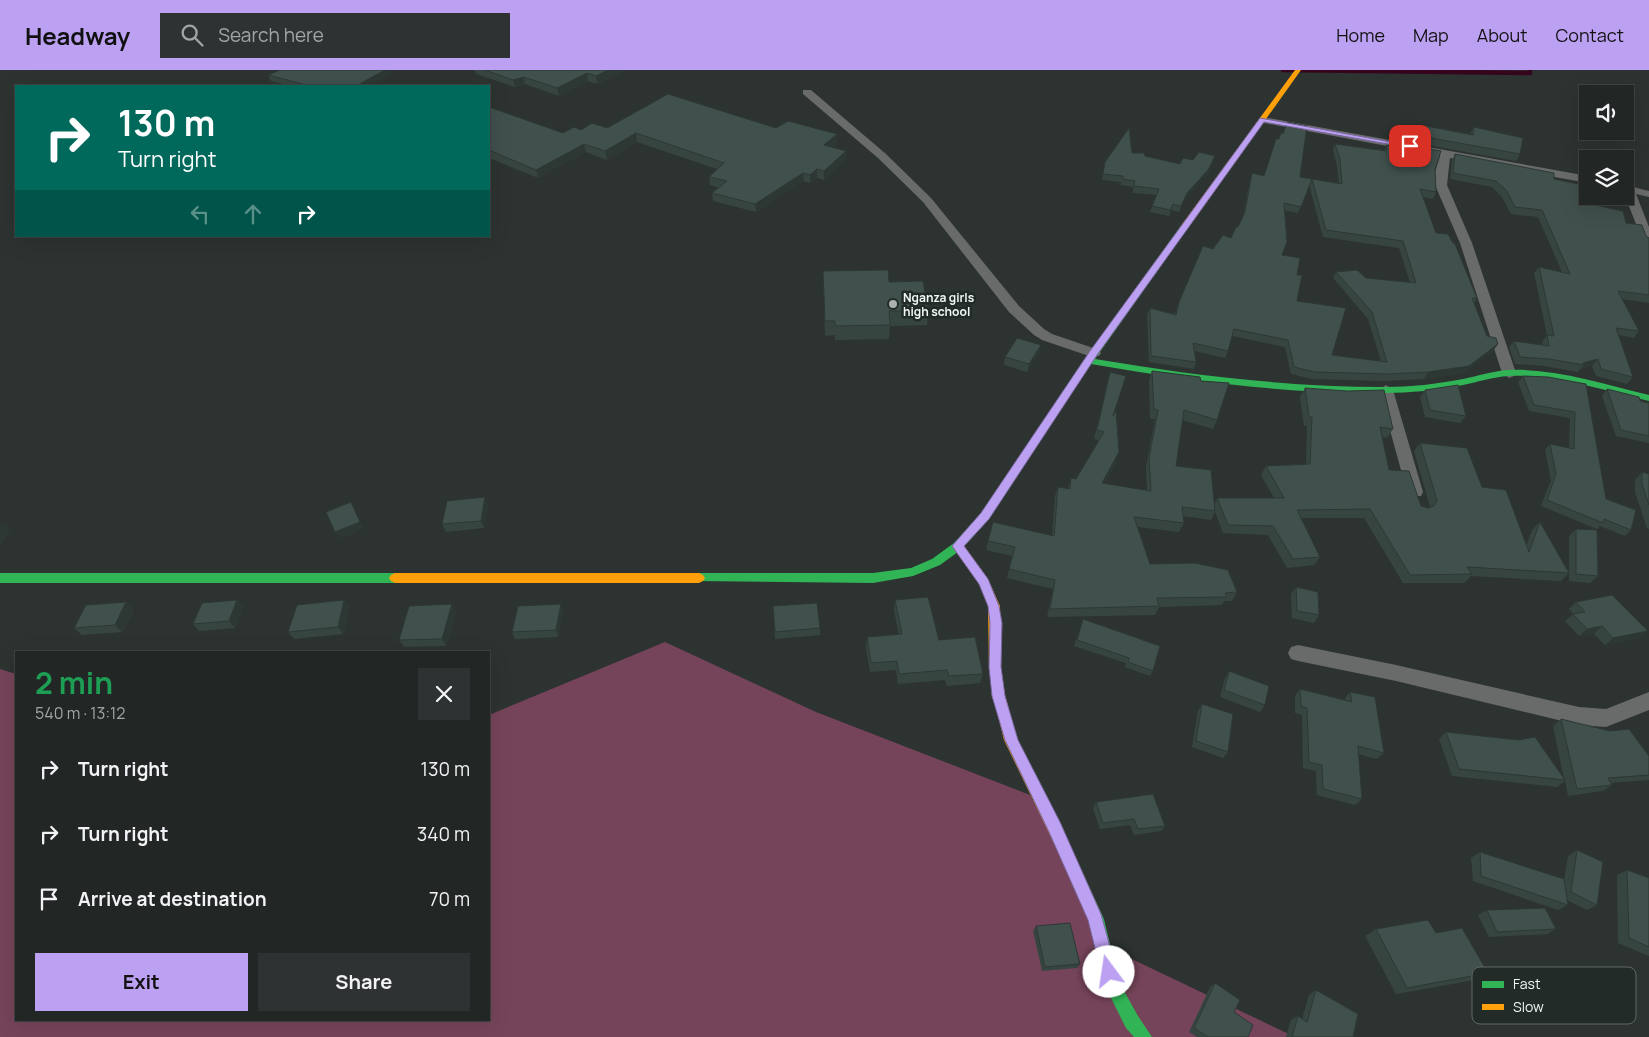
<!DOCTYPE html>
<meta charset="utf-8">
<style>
body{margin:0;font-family:Manrope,sans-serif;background:#2e3232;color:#f1f3f6;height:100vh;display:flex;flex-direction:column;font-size:19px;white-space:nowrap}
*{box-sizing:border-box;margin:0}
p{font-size:16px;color:#a2a5a7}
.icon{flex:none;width:28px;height:28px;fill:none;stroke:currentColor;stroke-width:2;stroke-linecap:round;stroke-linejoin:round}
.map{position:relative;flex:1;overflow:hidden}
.details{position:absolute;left:15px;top:581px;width:475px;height:370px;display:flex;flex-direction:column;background:#222625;border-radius:0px;box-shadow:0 5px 20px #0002,0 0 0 1px #3f4342}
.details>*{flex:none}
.top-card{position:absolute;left:15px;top:15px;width:475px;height:152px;border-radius:0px;box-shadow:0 5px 20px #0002,0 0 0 1px #3f4342;background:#00695c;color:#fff;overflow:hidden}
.tools{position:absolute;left:1579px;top:15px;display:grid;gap:10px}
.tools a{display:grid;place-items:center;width:55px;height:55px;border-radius:0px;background:#222625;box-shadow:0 5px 20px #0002,0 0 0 1px #3f4342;font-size:25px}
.pin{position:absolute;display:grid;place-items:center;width:42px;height:42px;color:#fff;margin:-21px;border-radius:10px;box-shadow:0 2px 8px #0006}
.me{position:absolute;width:55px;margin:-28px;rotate:346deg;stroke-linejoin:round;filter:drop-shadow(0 0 4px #0008)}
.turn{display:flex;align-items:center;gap:18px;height:105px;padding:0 20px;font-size:22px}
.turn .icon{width:65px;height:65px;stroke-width:2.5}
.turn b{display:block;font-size:35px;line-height:42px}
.lanes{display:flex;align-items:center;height:48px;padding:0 20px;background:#0003;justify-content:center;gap:25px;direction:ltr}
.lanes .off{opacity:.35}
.round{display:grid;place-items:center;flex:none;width:52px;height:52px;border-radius:0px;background:#2e3232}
.overview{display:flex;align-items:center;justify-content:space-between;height:85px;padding:0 20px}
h1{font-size:30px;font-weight:700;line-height:38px;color:#1e9e55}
.cta{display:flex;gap:10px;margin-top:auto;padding:10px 20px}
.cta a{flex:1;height:58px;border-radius:0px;background:#bca0f2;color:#111;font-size:20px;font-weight:700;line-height:58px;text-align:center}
.cta a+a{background:#2e3232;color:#f1f3f6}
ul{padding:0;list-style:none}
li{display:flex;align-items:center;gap:15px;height:65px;padding:0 20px}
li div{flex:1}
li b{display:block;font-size:19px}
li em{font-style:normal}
header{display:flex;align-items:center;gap:30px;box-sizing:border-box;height:70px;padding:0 25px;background:#bca0f2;color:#111}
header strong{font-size:24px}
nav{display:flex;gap:28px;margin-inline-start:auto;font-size:18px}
.search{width:350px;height:45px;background:#2e3232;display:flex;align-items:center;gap:12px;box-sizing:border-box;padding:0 18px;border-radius:0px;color:#a2a5a7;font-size:19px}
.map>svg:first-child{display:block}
</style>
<header>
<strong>Headway</strong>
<div class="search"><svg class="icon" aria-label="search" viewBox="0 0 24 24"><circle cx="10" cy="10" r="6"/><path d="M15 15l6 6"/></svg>Search here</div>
<nav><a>Home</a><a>Map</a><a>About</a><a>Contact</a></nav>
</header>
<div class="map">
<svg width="1649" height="967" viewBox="0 0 1649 967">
<rect width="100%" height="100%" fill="#2d3331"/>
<path fill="#76445a" d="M665 572 816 642 1030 725 1113 880 1295 967H0V599L16 604V950H489V645Z"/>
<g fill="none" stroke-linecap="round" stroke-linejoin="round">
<path stroke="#35051e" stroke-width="4.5" d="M1283 0 1530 3V0"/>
<path fill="#696b6b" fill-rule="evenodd" d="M803 20H811L886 84 931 128 1019 236 1044 259 1052 264 1099 280 1101 283 1099 286H1089L1042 270 1034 265 1009 242 923 132 878 88 803 24Z
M1263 47 1588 106V113L1450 88 1447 115 1472 173 1516 303 1514 306 1509 308 1502 303 1460 173 1435 115V102L1440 86 1259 52V48Z
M1625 115 1649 121V127L1636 124 1649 157V176L1643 172 1625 126Z
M1386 315 1393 320 1423 422 1421 426H1409L1407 422 1379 320Z
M1298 575 1396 595 1579 637 1606 639 1649 622V640L1606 657 1579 655 1396 611 1298 591 1291 589 1288 583 1291 577Z"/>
<path fill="#30b455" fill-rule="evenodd" d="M1180 157 1187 159 1095 289C1190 305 1287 317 1384 317 1411 317 1437 314 1463 309 1478 306 1493 301 1508 300 1555 298 1603 314 1649 325V331C1603 320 1555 304 1508 306 1493 307 1478 312 1463 315 1437 320 1411 323 1384 323 1286 324 1188 311 1091 294L989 449 962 479 940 495 913 506 873 513 695 511 693 508 695 505 699 503H873L911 498 932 489 954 473 981 443 1091 281Z
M0 503H395L399 505 401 508 399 511 395 513H0Z
M1068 780 1073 782 1104 849 1119 912 1138 946 1152 967H1134L1126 958 1104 914 1089 850 1061 787 1063 782Z"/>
<path fill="#ff9f0a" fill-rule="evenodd" d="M1295 0H1301L1186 161H1180V157Z
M958 472 962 473 988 509 1000 536 1001 597 1005 625 1017 669 1075 787 1073 792 1068 794 1063 792 1004 670 993 625 989 597 988 536 979 514 952 476Z
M395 503H699L703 505 705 508 703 511 699 513H395L391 511 389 508 391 505Z"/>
</g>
<path fill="#374541" d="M280 0H388L390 4 368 16H291L271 11 268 5Z
M475 0H625L597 14 588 11 559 26 525 14 515 17 476 4Z
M489 37 563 63 581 60 607 58H776L837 73 832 77 846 81V89L824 110 817 108 810 113 804 111 756 142 713 131 712 123 719 118 710 115 709 107 717 99 637 72 607 90 586 82 538 108 489 88Z
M1287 52 1300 107 1312 109 1298 143 1284 140 1282 185 1297 205V231L1332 285 1381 291 1368 249 1333 208 1336 202 1366 208 1410 212 1399 178 1323 167 1309 115 1312 109 1339 113 1337 96 1333 80 1335 74 1384 80 1387 75 1416 81 1418 77 1435 99 1436 122 1433 129 1423 127 1436 163 1477 228 1474 233 1487 266 1498 274 1493 281 1464 303 1424 309 1384 311 1312 309 1291 304 1285 277 1232 266 1228 281 1225 288 1195 281 1196 292 1194 299 1149 292 1147 245 1150 238 1175 244 1179 232 1213 179 1231 168 1238 157 1243 147 1250 110 1252 103 1264 106 1276 69H1278L1281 63 1283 64Z
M1421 55 1470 64 1474 57 1520 84 1516 91 1416 73 1418 62Z
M1132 83 1180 94 1193 90 1215 86 1213 92 1206 106 1185 129 1179 142 1171 140 1169 146 1150 142 1157 125 1133 123V117L1121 115V112L1102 110 1105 92Z
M1455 84 1554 109 1590 134 1626 153 1649 168V233L1622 229 1639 261 1634 268 1619 265 1633 307 1627 314 1596 306 1592 296 1581 298 1578 302 1544 296 1515 294 1509 277 1514 271 1543 275 1542 272 1547 265 1534 203 1539 197 1562 202 1538 147 1511 144 1502 127 1492 117 1450 109 1452 90Z
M823 201 889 212 928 241 927 255 890 256 889 269 835 270V265L825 266Z
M1041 275 1039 282 1027 302 1004 295 1005 287Z
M1152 301 1201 311 1217 350 1213 359 1182 350 1176 396 1215 434 1217 428H1274L1261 405 1266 396 1306 394 1307 356H1304L1300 327 1305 318 1393 359 1387 368 1382 367 1389 400 1421 436 1428 438 1430 437 1414 381 1420 373 1482 417 1526 476 1532 460 1540 452 1569 502V466L1576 459 1598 506 1590 513 1569 511V503L1561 511 1471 506 1464 513H1403L1364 448H1301L1320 487 1314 495 1287 498 1268 465 1223 463 1215 442 1211 450 1183 446 1184 453 1179 462 1138 457 1150 494 1237 522 1232 531H1224L1222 535 1159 537 1155 545 1047 547 1053 519 1007 508 1012 486 986 480 988 471 1052 465 1055 426 1058 417 1068 419 1071 408 1076 409 1099 370 1094 369 1110 302 1116 392 1104 414 1147 421 1146 397 1155 349H1150L1149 310Z
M1523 306 1586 314 1606 429 1631 460 1625 466 1600 456 1597 459 1541 436 1551 410 1545 380 1550 374 1569 378 1570 348 1529 341 1518 312Z
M1607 319 1640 331 1649 333V373L1616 366 1602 326Z
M1425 320 1466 346 1460 353 1425 347 1420 327Z
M1642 402 1649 404V459L1647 458 1635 422V410Z
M488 435 484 458 446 462 442 454Z
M1296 517 1319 545 1314 553 1292 548 1291 524Z
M237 530 243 537 235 558 199 561 193 554Z
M344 530 349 537 343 564 294 569 288 562Z
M895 530 939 570 983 604 980 613 947 616 945 610 898 614 896 600 870 602 866 577 867 567 899 565 894 541Z
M126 532 134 540 122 562 82 565 74 558Z
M1576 532 1648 561 1639 568 1605 575 1594 564 1579 566 1565 551 1573 544 1569 539Z
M773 536 820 558V565L775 569Z
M563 541 558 567 515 569 512 562Z
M456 542 446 576 404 577 399 570Z
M1081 555 1153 601 1150 606 1125 597 1126 593 1074 576Z
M1229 601 1265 635 1260 642 1220 627 1225 608Z
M1300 619 1345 630V628L1350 622 1384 683 1377 689 1358 684 1362 729 1355 735 1317 725 1316 701 1303 698 1302 645 1295 643V626Z
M1202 634 1228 682 1223 688 1192 677 1198 641Z
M1561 649 1649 686V710L1611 713 1612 715 1603 721 1568 726 1565 711 1557 717 1452 706 1439 669 1446 662 1564 709 1553 656Z
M1096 732 1165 756 1161 761 1134 765 1130 755 1100 759 1093 738Z
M1577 780 1597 835 1587 840 1567 830 1568 835 1558 840 1473 811 1471 788 1480 782 1564 811 1568 786Z
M1627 800 1649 808V886L1618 873 1617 805Z
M1487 840 1556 859 1547 864 1489 867 1478 845Z
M1036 856 1080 894 1077 898 1042 901 1033 861Z
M1376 859 1488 903 1475 910 1396 924 1365 866Z
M1215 913 1234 942 1248 967H1197L1189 962 1210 917Z
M1316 920 1353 967H1286L1291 950 1298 946 1302 949 1309 925Z"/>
<path fill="#2d3835" d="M385 0H388L390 4 368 16H356Z
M608 0H625L597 14 596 6Z
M587 3 588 11 559 26 557 18Z
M524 7 525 14 515 17 513 10Z
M636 63 637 72 607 90 605 81Z
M837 64V73L824 83V75Z
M584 74 586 82 538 108 536 100Z
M846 81V89L824 110V101Z
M1215 86 1213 92 1206 106 1185 129 1179 142 1187 123Z
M817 99V108L810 113V105Z
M803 103 804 111 756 142 755 134Z
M1498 274 1493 281 1464 303 1424 309 1428 302Z
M1041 275 1039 282 1027 302 1029 294Z
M1598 289 1592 296 1581 298 1584 295 1583 293Z
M1119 382 1116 392 1099 422 1102 413Z
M485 427 488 435 484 458 481 451Z
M351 432 364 459 340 469 335 462Z
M3 453 11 460 0 476V457Z
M237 530 243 537 235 558 229 551Z
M344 530 349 537 343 564 338 557Z
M126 532 134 540 122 562 115 555Z
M452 534 456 542 446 576 442 569Z
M561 534 563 541 558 567 556 560Z
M1602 556 1594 564 1579 566 1587 559Z
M1648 561 1639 568 1605 575 1613 568Z"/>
<path fill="#40504c" stroke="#2d3835" d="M280 0H385L356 16H310L268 5Z
M485 0H608L596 6 587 3 557 18 524 7 513 10Z
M668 24 776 58 788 51 837 64 824 75 846 81 824 101 817 99 810 105 803 103 755 134 712 123 727 111 709 107 724 93 636 63 605 81 584 74 536 100 489 80V37L563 63 574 57 581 60 592 53 607 58Z
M1287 52 1307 56 1300 107 1312 109 1301 137 1284 133 1287 172 1282 185 1300 188 1297 205H1302L1297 231 1346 238 1332 285 1387 292 1372 242 1336 202 1357 200 1366 208 1416 213 1403 171 1326 160 1312 109 1342 114 1340 89 1335 74 1386 81 1387 75 1418 81V77L1441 81 1435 99 1436 122 1420 119 1436 163 1448 164 1453 173 1455 174 1477 228H1472L1487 266 1496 268 1498 274 1469 296 1428 302 1388 304 1315 302 1294 297 1288 270 1234 259 1228 281 1193 273 1196 292 1151 286 1150 238 1176 245 1179 232 1203 176 1213 179 1223 165 1231 168 1236 157H1238L1245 142 1252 103 1264 106 1276 69H1279L1281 63 1283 64Z
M1421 55 1473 65 1474 57 1523 68 1520 84 1420 66Z
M1129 58 1132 83H1144L1145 86 1180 94 1183 88 1193 90 1199 82 1215 86 1208 100 1187 123 1181 136 1173 134 1170 140 1152 136 1159 119 1134 116 1135 111 1123 109V106L1103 104 1105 92Z
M1455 84 1554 103V109L1588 116V126H1591L1590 134 1623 141 1626 153 1642 155 1646 166 1649 168V225L1618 221 1639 261 1616 258 1633 307 1601 299 1598 289 1583 293 1584 295 1549 289 1520 287 1514 271 1549 276 1547 265 1554 266 1539 197 1570 204 1542 140 1515 137 1506 120 1496 111 1453 103Z
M888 200 889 212 923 211 928 241H889L890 255 835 256V251H825L823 201Z
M1017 268 1041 275 1029 294 1005 287Z
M1152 301 1200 307 1201 311 1229 313 1217 350 1184 340 1176 396 1211 400 1215 441 1182 437 1184 453 1134 447 1150 494 1195 493 1228 500 1237 522 1225 523 1227 527 1157 528 1159 536 1050 539 1055 510 1009 499 1015 477 988 471 993 452 1054 466 1058 417 1070 419 1071 408 1076 409 1104 362 1097 360 1110 302 1126 306 1113 346 1116 340 1119 382 1102 413 1151 421 1149 388 1158 340 1154 339Z
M1523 306 1548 307 1586 314 1606 429 1636 440 1631 460 1604 449 1603 453 1547 430 1556 404 1550 374 1574 379 1575 342 1534 335Z
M1458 315 1466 346 1430 340 1425 320Z
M1305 318 1347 321 1384 320 1393 359 1380 357 1389 400 1409 401 1421 436 1428 438 1434 436 1437 430 1420 373 1467 378 1482 417 1506 420 1529 482 1540 452 1569 503 1467 497 1472 504 1410 505 1370 439 1297 440 1320 487 1293 489 1273 456 1228 455 1217 428H1284L1266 396 1310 394 1312 347H1309Z
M1607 319 1639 327 1640 331 1649 333V366L1621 360Z
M1642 402 1649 404V435L1642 414Z
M485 427 481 451 442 454 447 431Z
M351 432 360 452 335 462 326 442Z
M1576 459 1597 460 1598 506 1576 504Z
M1296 517 1318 522 1319 545 1297 541Z
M1612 525 1648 561 1613 568 1602 556 1587 559 1573 544 1585 542 1576 532Z
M928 527 939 570 975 567 983 604 949 606 947 600 899 604 897 591 871 593 867 567 902 564 895 530Z
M237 530 229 551 193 554 202 533Z
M344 530 338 557 288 562 297 535Z
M126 532 115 555 74 558 86 535Z
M817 533 820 558 775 562 773 536Z
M452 534 442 569 399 570 409 536Z
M561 534 556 560 512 562 518 536Z
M1083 549 1160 576 1153 601 1128 592 1129 588 1077 570Z
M1229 601 1269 616 1265 635 1224 620Z
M1300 619 1352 632 1350 622 1375 627 1384 683 1358 676 1362 729 1323 719 1322 695 1309 692 1307 638 1301 636Z
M1202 634 1233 644 1228 682 1196 671Z
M1561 649 1610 661 1629 659 1649 686V705L1608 708 1612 715 1577 719Z
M1446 662 1518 670 1535 667 1565 710 1459 699Z
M1153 724 1165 756 1138 759 1134 749 1103 753 1096 732Z
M1577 780 1603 792 1597 835 1571 822Z
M1480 782 1564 809 1568 835 1481 806Z
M1627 800 1649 808V877L1629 868Z
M1545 838 1556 859 1497 862 1487 840Z
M1428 850 1436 863 1462 858 1488 903 1407 918 1376 859Z
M1070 853 1080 894 1045 897 1036 856Z
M1215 913 1240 930 1234 942 1253 955 1248 967H1208L1194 958Z
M1316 920 1358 944 1353 967H1292L1298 946 1307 952Z"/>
<path fill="#bca0f2" stroke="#7a689d" d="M1260 48 1413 76 1410 78 1264 52 1097 285 989 449 964 476 988 509 999 536 1002 553 1001 597 1005 626 1018 670 1060 752 1101 844 1117 902 1115 908 1109 910 1104 908 1101 902 1088 850 1049 762 1005 670 992 626 989 597 990 553 988 536 979 514 952 476 981 443 1090 281Z"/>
<circle fill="#acb2b0" stroke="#222b28" stroke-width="2" cx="893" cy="234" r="5"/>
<g text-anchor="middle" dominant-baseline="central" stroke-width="5" stroke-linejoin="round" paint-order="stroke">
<g font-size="12" font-weight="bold" fill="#f0f7f4" stroke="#222b28" text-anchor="start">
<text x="903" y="227">Nganza girls<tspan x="903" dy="14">high school</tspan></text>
</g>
</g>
<rect x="1472" y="897" width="164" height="57" rx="8" fill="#222b28" stroke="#606865" stroke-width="1"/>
<rect x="1482" y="911" width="22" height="7" fill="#30b455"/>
<rect x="1482" y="934" width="22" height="6" fill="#ff9f0a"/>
<g font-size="14" fill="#f0f7f4">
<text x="1513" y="919">Fast</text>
<text x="1513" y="942">Slow</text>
</g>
</svg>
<div class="tools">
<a><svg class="icon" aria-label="sound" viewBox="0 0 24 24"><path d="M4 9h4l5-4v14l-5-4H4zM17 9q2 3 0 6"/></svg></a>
<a><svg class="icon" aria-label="layers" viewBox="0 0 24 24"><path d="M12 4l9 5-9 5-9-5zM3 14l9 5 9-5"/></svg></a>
</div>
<div class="pin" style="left:1410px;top:76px;background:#d93025"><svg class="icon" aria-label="arrive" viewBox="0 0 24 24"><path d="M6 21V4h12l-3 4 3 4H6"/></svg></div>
<svg class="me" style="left:1109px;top:902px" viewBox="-20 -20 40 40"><circle r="19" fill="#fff"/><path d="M0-13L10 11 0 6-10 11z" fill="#bca0f2"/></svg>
<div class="top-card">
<div class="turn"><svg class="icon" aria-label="right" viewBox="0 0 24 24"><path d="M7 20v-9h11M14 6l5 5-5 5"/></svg><div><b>130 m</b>Turn right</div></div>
<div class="lanes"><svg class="icon off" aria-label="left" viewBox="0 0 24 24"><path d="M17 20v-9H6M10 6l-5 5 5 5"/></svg><svg class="icon off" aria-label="ahead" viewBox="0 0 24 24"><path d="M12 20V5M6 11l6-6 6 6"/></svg><svg class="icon" aria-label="right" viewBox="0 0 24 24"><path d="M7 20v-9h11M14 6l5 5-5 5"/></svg></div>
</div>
<section class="details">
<div class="overview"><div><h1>2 min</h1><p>540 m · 13:12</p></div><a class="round"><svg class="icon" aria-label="close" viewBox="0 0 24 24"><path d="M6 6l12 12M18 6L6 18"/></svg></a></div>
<ul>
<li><svg class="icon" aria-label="right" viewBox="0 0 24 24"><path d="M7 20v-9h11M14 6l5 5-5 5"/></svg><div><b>Turn right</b></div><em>130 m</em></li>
<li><svg class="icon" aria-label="right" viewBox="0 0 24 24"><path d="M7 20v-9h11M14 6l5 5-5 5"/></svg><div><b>Turn right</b></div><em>340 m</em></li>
<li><svg class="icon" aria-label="arrive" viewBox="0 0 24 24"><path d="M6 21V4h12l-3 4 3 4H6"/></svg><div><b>Arrive at destination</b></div><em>70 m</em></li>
</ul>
<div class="cta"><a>Exit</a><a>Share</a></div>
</section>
</div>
